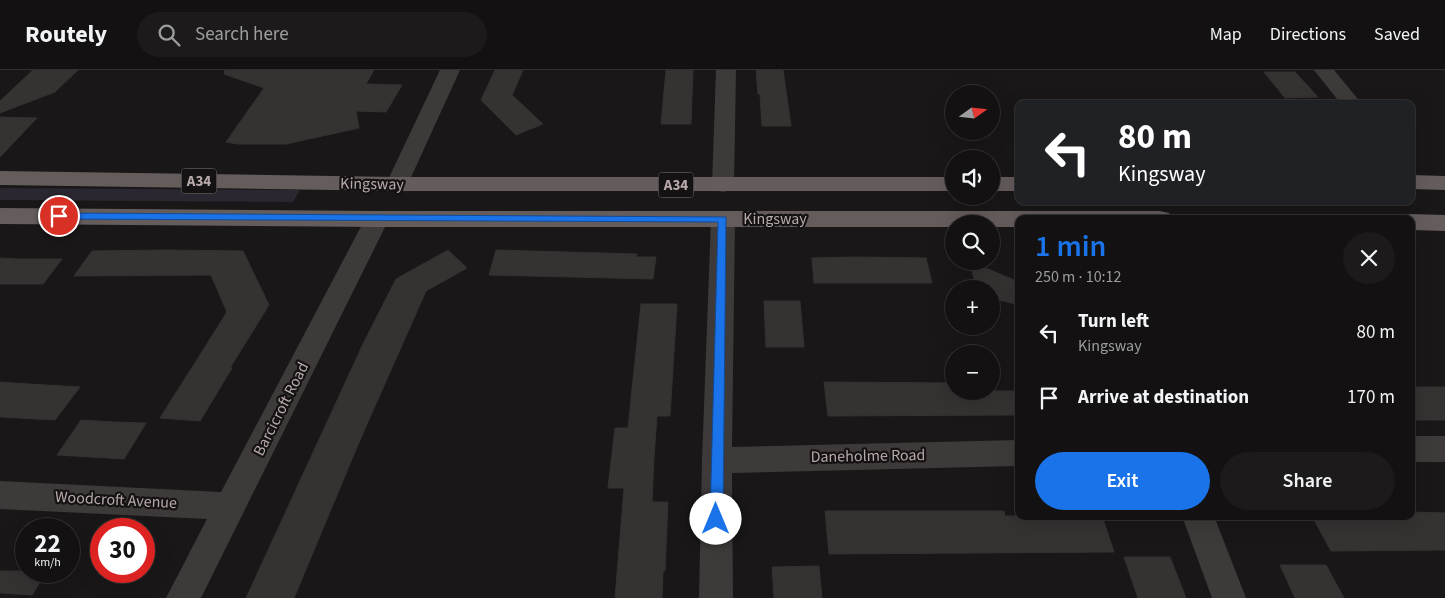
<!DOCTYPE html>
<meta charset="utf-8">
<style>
body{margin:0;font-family:"Source Sans 3",sans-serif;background:#1c1a1a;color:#f1f3f6;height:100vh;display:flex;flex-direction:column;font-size:19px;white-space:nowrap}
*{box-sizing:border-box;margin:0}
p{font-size:16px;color:#9d9d9f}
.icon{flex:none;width:28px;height:28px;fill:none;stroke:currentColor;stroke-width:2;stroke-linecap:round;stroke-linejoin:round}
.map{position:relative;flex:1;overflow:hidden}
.details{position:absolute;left:1015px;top:145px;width:400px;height:305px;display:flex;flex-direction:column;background:#131111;border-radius:10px;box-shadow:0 5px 20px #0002,0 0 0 1px #323131}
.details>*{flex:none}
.guide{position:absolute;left:1015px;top:30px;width:400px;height:105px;border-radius:10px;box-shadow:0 5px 20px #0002,0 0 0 1px #323131;background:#202124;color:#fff;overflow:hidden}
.needle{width:32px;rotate:75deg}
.buttons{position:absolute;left:945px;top:15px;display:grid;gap:10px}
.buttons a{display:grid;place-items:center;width:55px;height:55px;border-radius:50%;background:#131111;box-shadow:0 5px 20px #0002,0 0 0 1px #323131;font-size:25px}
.speed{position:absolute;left:15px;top:448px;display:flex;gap:10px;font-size:25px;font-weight:700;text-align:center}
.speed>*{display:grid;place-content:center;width:65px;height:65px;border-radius:50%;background:#131111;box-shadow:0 5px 20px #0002,0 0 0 1px #323131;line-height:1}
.speed small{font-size:12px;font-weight:400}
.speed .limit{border:8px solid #d22;background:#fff;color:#111}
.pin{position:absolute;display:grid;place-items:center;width:42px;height:42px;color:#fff;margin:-21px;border:2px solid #fff;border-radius:50%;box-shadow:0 1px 5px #0007}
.me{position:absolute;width:55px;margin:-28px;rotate:0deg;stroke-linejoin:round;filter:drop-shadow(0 0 4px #0008)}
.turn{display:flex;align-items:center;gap:18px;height:105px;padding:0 20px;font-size:22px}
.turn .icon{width:65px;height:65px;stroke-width:2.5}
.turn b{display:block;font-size:35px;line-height:42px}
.round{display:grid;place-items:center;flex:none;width:52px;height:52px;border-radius:26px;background:#1c1a1a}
.summary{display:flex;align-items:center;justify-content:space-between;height:85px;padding:0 20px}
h1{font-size:30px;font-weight:600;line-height:38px;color:#1a73e8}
.action{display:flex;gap:10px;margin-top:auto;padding:10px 20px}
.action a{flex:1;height:58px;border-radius:30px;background:#1a73e8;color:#fff;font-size:20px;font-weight:600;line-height:58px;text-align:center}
.action a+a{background:#1c1a1a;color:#f1f3f6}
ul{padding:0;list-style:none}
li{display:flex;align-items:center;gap:15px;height:65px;padding:0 20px}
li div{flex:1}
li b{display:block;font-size:19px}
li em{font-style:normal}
header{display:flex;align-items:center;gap:30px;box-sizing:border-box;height:70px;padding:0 25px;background:#131111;border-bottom:1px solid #323131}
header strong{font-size:24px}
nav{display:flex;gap:28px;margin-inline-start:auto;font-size:18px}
.search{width:350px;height:45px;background:#1c1a1a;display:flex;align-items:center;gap:12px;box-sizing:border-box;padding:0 18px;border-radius:28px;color:#9d9d9f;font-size:19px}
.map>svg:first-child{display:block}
</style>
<header>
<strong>Routely</strong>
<div class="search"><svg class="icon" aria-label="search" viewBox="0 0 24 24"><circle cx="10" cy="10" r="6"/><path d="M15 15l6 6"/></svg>Search here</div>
<nav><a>Map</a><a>Directions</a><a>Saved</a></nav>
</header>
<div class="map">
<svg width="1445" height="528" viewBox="0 0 1445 528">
<rect width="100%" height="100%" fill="#191717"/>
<path fill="#2a2730" d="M0 118 300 120 293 132 0 130Z"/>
<path fill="#353232" stroke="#353131" d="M33 0H78L55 22 0 43V31Z
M225 0H374L366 14 402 15 386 42 356 41 359 58 286 74H238L226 72 264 18 224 4Z
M495 0H523L512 25 543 54 516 65 481 30Z
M666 0H693L691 54H661Z
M756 0H783L791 56H762L760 24H758Z
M1264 2H1295L1318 27 1285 28Z
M0 47 37 48 0 87Z
M165 180 243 181 269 235 230 298H232L200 351 160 348 227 242 211 205 74 206 92 181Z
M448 180 467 198 426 221 360 370 294 528H246L363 274 396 209Z
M496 180 637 184 636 187H656L653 209 489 205Z
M855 187 926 188 932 213H814L812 188Z
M0 188 17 189H62L43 214H0Z
M969 191 1019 212V235L991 228V219H977Z
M764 231H800L804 277H766Z
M641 234H677L670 346H657L654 387 652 432H668L665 501H663L662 528H615L624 418H608L615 358H628Z
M0 312 29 314 80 317 55 350 0 347Z
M824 312 954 313V321H1019V345L828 346Z
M1411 317H1445V350H1411Z
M81 350 113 352 146 353 124 389 57 385Z
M825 441H1004L1005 446H1102L1114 482 829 484Z
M1411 442 1445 443V480L1331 481 1312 446H1411Z
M1124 487H1170L1186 528H1138Z
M1280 495H1326L1344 528H1295Z
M819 496 822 528H774L772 497Z
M0 501H47L32 525 0 523Z"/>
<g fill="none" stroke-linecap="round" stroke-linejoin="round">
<path fill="#3f3a3a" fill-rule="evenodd" d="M440 0H460L408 114 405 119 397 121 389 119 386 114Z
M716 0H736L734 115 731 120 723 122 715 120 712 115Z
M1314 0H1334L1362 34H1341Z
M377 141 385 143 389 149 201 528H166L207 449 0 439V411L221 422 365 149 369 143Z
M723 141 731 143 735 149 732 377 1019 370V396L732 403 733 528H699L702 390 711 149 715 143Z
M1411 366H1445V392H1411Z
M1182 446H1214L1246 528H1212Z"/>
<path fill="#655c5c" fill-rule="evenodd" d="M0 101 397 107H954V121H397L0 115Z
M1411 105 1445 106V120L1411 119Z
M991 107H1019V121H991Z
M0 138 377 141H1160L1169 143 1172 149H1019V157H991V154H954V157H377L0 154Z
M1411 144 1445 145V161L1411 160V149H1401L1402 146Z"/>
</g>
<path fill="#1a73e8" stroke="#114b97" d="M59 143 726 147 723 449 721 454 716 455 712 454 710 449 718 152 55 149 54 146Z"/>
<g text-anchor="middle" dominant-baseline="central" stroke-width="4.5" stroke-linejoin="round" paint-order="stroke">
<g fill="#141212" stroke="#877c7d" stroke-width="1">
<rect x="181.5" y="98.5" width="35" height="25" rx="4"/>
<rect x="658.5" y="102.5" width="35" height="25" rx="4"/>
</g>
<g font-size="15" font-weight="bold" fill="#b8a9ab">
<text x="199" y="111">A34</text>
<text x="676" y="115">A34</text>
</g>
<g font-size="16" fill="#b8a9ab" stroke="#141212">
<text transform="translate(372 114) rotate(1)">Kingsway</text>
<text x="775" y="149">Kingsway</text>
<text transform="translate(281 339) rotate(-63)">Barcicroft Road</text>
<text transform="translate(868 386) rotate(-1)">Daneholme Road</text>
<text transform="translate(116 430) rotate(3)">Woodcroft Avenue</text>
</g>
</g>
</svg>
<div class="buttons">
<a><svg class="needle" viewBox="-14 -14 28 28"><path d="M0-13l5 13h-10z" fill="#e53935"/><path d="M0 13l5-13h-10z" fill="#9d9d9f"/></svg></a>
<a><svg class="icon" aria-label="sound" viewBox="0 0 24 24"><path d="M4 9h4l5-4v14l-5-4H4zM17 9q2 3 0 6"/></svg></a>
<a><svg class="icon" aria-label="search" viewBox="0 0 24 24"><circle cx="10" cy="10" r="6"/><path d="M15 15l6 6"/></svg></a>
<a>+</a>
<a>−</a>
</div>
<div class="speed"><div>22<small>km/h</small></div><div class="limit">30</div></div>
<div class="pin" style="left:59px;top:146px;background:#d93025"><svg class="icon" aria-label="arrive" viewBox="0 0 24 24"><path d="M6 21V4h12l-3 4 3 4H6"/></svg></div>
<svg class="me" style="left:716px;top:449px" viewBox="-20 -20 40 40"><circle r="19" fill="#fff"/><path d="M0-13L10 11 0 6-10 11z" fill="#1a73e8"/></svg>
<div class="guide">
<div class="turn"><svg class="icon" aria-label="left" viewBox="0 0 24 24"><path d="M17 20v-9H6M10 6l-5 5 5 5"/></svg><div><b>80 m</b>Kingsway</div></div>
</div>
<section class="details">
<div class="summary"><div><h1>1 min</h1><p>250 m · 10:12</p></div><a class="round"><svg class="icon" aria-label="close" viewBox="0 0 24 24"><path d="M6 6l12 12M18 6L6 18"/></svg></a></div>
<ul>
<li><svg class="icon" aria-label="left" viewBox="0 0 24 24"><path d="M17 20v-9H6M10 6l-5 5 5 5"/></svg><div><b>Turn left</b><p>Kingsway</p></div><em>80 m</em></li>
<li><svg class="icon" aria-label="arrive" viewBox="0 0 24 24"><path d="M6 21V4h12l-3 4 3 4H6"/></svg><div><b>Arrive at destination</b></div><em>170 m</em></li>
</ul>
<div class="action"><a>Exit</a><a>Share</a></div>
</section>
</div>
